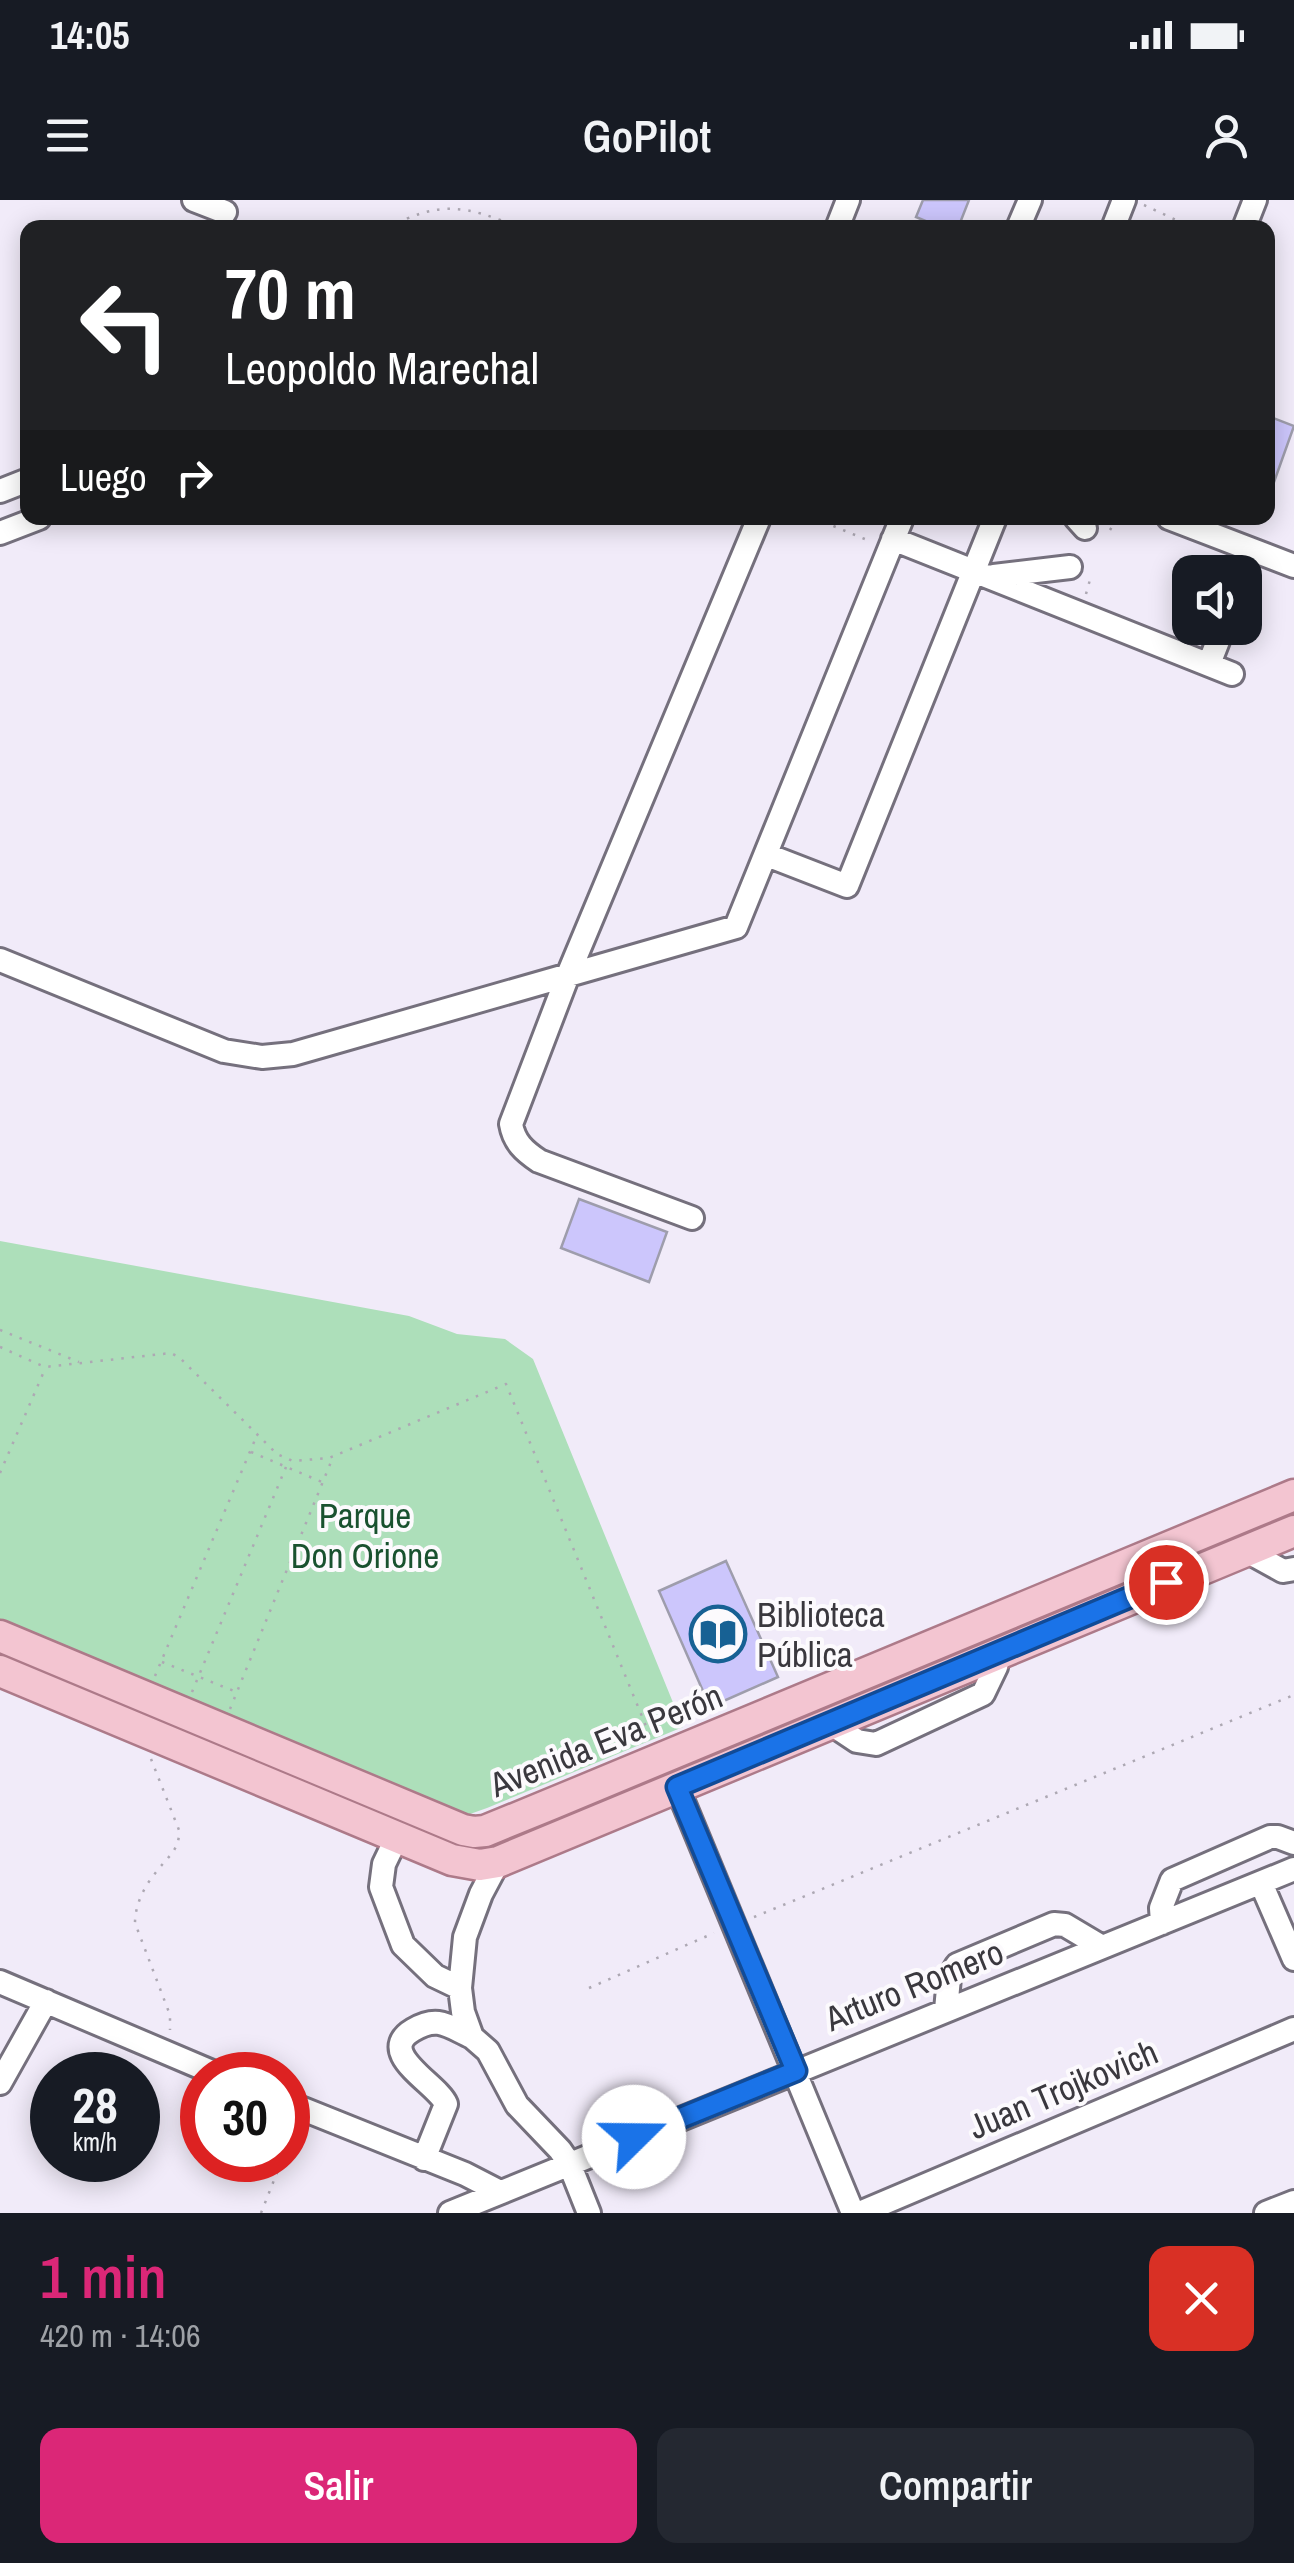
<!DOCTYPE html>
<html lang="es">
<meta charset="utf-8">
<style>
body{margin:0;font-family:"Archivo Narrow",sans-serif;background:#242831;color:#f1f3f6;height:100vh;display:flex;flex-direction:column;font-size:38px;white-space:nowrap}
*{box-sizing:border-box;margin:0}
p{font-size:32px;color:#9ea1a6}
.icon{flex:none;width:55px;height:55px;fill:none;stroke:currentColor;stroke-width:2;stroke-linecap:round;stroke-linejoin:round}
.map{position:relative;height:2013px;overflow:hidden}
.side{display:flex;flex-direction:column;background:#171b24;flex:1}
.side>*{flex:none}
.banner{position:absolute;left:20px;top:20px;width:1255px;height:305px;border-radius:20px;box-shadow:0 5px 25px #0003;background:#202124;color:#fff;overflow:hidden}
.fabs{position:absolute;left:1172px;top:355px;display:grid;gap:20px}
.fabs a{display:grid;place-items:center;width:90px;height:90px;border-radius:20px;background:#171b24;box-shadow:0 5px 25px #0003;font-size:50px}
.speed{position:absolute;left:30px;top:1852px;display:flex;gap:20px;font-size:50px;font-weight:700;text-align:center}
.speed>*{display:grid;place-content:center;width:130px;height:130px;border-radius:50%;background:#171b24;box-shadow:0 5px 25px #0003;line-height:1}
.speed small{font-size:25px;font-weight:400}
.speed .limit{border:15px solid #d22;background:#fff;color:#111}
.pin{position:absolute;display:grid;place-items:center;width:85px;height:85px;color:#fff;margin:-42px;border:5px solid #fff;border-radius:50%;box-shadow:0 2px 10px #0007}
.me{position:absolute;width:110px;margin:-55px;rotate:68deg;stroke-linejoin:round;filter:drop-shadow(0 0 8px #0008)}
.turn{display:flex;align-items:center;gap:35px;height:210px;padding:0 40px;font-size:45px}
.turn .icon{width:130px;height:130px;stroke-width:2.5}
.turn b{display:block;font-size:70px;line-height:85px}
.then{display:flex;align-items:center;height:95px;padding:0 40px;background:#0003;gap:20px;font-size:38px}
.round{display:grid;place-items:center;flex:none;width:105px;height:105px;border-radius:20px;background:#242831}
.head{display:flex;align-items:center;justify-content:space-between;height:170px;padding:0 40px}
h1{font-size:60px;font-weight:600;line-height:75px;color:#db2777}
.cta{display:flex;gap:20px;margin-top:auto;padding:20px 40px}
.cta a{flex:1;height:115px;border-radius:20px;background:#db2777;color:#fff;font-size:40px;font-weight:600;line-height:115px;text-align:center}
.cta a+a{background:#242831;color:#f1f3f6}
.status{display:flex;justify-content:space-between;align-items:center;height:70px;padding:0 50px;background:#171b24;direction:ltr}
.status svg{height:28px;fill:currentColor}
header{display:flex;justify-content:space-between;align-items:center;height:130px;padding:0 40px;background:#171b24;font-size:45px;font-weight:600}
.map>svg:first-child{display:block}
</style>
<div class="status"><b>14:05</b><svg viewBox="0 0 49 12"><path d="M0 12V9h3v3zM5 12V6h3v6zM10 12V3h3v9zM15 12V0h3v12zM26 1h20v11H26zM47 4h2v5h-2z"/></svg></div>
<header><svg class="icon" aria-label="menu" viewBox="0 0 24 24"><path d="M4 6h16M4 12h16M4 18h16"/></svg>GoPilot<svg class="icon" aria-label="person" viewBox="0 0 24 24"><circle cx="12" cy="8" r="4"/><path d="M4 21q1-7 8-7t8 7"/></svg></header>
<div class="map">
<svg width="1294" height="2013" viewBox="0 0 1294 2013">
<rect width="100%" height="100%" fill="#f1ebf9"/>
<path fill="#addfba" d="M0 1041 409 1116 457 1134 505 1139 533 1159 683 1527 487 1608 470 1614H459L0 1423Z"/>
<path fill="#ccc6fc" stroke="#9e9dac" stroke-width="2.5" d="M923 0H969L958 28H942L916 17Z
M1268 216 1294 226 1269 296H1268Z
M579 999 667 1032 649 1082 561 1048Z
M726 1361 778 1477 710 1507 659 1391Z"/>
<g fill="none" stroke-linecap="round" stroke-linejoin="round">
<g stroke="#75707d" stroke-width="28">
<path id="minor" d="M194 0 225 12
M837 28 848 0
M1018 28 1030 0
M1113 28 1124 0
M1244 28 1255 0
M0 291 28 280
M1076 318 1085 328
M1169 318 1294 366
M0 333 39 318
M893 339 1232 474
M994 376 1070 367
M1209 464 1223 428
M767 655 847 686 995 318
M0 760 224 851 262 857 293 854 736 727 902 318
M692 1018 539 961C524 951 514 942 511 924L568 775 759 318
M1245 1350 1283 1371 1294 1369
M830 1523 857 1541 876 1544 983 1494 996 1467 999 1452
M677 1587 853 2013
M397 1637 384 1664 381 1687 403 1745 435 1776 460 1788
M498 1662 481 1694 465 1737 460 1788 463 1812 472 1837 488 1851 517 1905 560 1950 569 1963 589 2013
M1261 1683 1294 1759
M1162 1723 1161 1708 1172 1680 1270 1637H1278L1294 1643
M0 1782 219 1875
M946 1810 949 1778 957 1765 1054 1724 1065 1725 1102 1747
M0 1883 46 1801
M288 1903 465 1974 500 1992
M424 1959 446 1904C438 1884 374 1853 413 1830 438 1815 448 1826 472 1837
M450 2013 1294 1669
M860 2013 1294 1829
M1266 2013 1294 2002"/>
</g>
<g stroke="#ad7a89" stroke-width="35">
<path id="major" d="M0 1436 463 1630 474 1632 485 1631 551 1604 1294 1295
M0 1471 452 1660 480 1665 498 1662 1294 1331"/>
</g>
<path stroke="#ada8b3" stroke-width="2.5" stroke-dasharray="2.5 8" stroke-linecap="butt" d="M1144 5 1193 28
M388 28C439 0 466 5 520 28
M814 318 872 342
M1110 330 1117 318
M1086 394 1091 376
M0 1130 79 1162
M0 1147 45 1167 171 1153 180 1158 277 1254 293 1261 329 1258 506 1184 650 1536
M251 1252 322 1282
M0 1273 45 1169
M162 1462 234 1491
M155 1476 257 1235
M192 1492 286 1267
M230 1509 333 1257
M151 1559 179 1630C180 1650 168 1656 157 1671 145 1685 135 1704 135 1723L170 1815V1830
M754 1717 1294 1495
M589 1788 714 1733
M288 1946 294 1929
M261 2013 282 1960"/>
<use href="#minor" stroke="#fff" stroke-width="22"/>
<use href="#major" stroke="#f3c5d1" stroke-width="30"/>
</g>
<g fill="none" stroke-linecap="round" stroke-linejoin="round">
<g stroke="#114b97" stroke-width="25">
<path id="route" d="M634 1937 796 1871 677 1587 1166 1382"/>
</g>
<use href="#route" stroke="#1a73e8" stroke-width="18"/>
</g>
<defs>
<g id="library-ring" transform="scale(2.875)"><circle r="9.5" fill="#fcfafd" stroke="#176194" stroke-width="1.5"/><path d="M-6-4Q-3-5.5-.7-3.5V5Q-3 3-6 4ZM6-4Q3-5.5 .7-3.5V5Q3 3 6 4Z" fill="#176194"/></g>
</defs>
<g fill-rule="evenodd">
<use href="#library-ring" x="718" y="1434"/>
</g>
<g text-anchor="middle" dominant-baseline="central" stroke-width="8" stroke-linejoin="round" paint-order="stroke">
<g font-size="35" fill="#19522f" stroke="#fcfafd">
<text x="365" y="1315">Parque<tspan x="365" dy="40">Don Orione</tspan></text>
</g>
<g font-size="35" fill="#3a383e" stroke="#fcfafd" text-anchor="start">
<text x="757" y="1414">Biblioteca<tspan x="757" dy="40">Pública</tspan></text>
</g>
<g font-size="35" fill="#3a383e" stroke="#fcfafd">
<text transform="translate(606 1540) rotate(-22)">Avenida Eva Perón</text>
<text transform="translate(914 1785) rotate(-22)">Arturo Romero</text>
<text transform="translate(1063 1889) rotate(-23)">Juan Trojkovich</text>
</g>
</g>
</svg>
<div class="fabs">
<a><svg class="icon" aria-label="sound" viewBox="0 0 24 24"><path d="M4 9h4l5-4v14l-5-4H4zM17 9q2 3 0 6"/></svg></a>
</div>
<div class="speed"><div>28<small>km/h</small></div><div class="limit">30</div></div>
<div class="pin" style="left:1166px;top:1382px;background:#d93025"><svg class="icon" aria-label="arrive" viewBox="0 0 24 24"><path d="M6 21V4h12l-3 4 3 4H6"/></svg></div>
<svg class="me" style="left:634px;top:1937px" viewBox="-20 -20 40 40"><circle r="19" fill="#fff"/><path d="M0-13L10 11 0 6-10 11z" fill="#1a73e8"/></svg>
<div class="banner">
<div class="turn"><svg class="icon" aria-label="left" viewBox="0 0 24 24"><path d="M17 20v-9H6M10 6l-5 5 5 5"/></svg><div><b>70 m</b>Leopoldo Marechal</div></div>
<div class="then">Luego<svg class="icon" aria-label="right" viewBox="0 0 24 24"><path d="M7 20v-9h11M14 6l5 5-5 5"/></svg></div>
</div>
</div>
<section class="side">
<div class="head"><div><h1>1 min</h1><p>420 m · 14:06</p></div><a class="round" style="background:#d93025;color:#fff"><svg class="icon" aria-label="close" viewBox="0 0 24 24"><path d="M6 6l12 12M18 6L6 18"/></svg></a></div>
<div class="cta"><a>Salir</a><a>Compartir</a></div>
</section>
